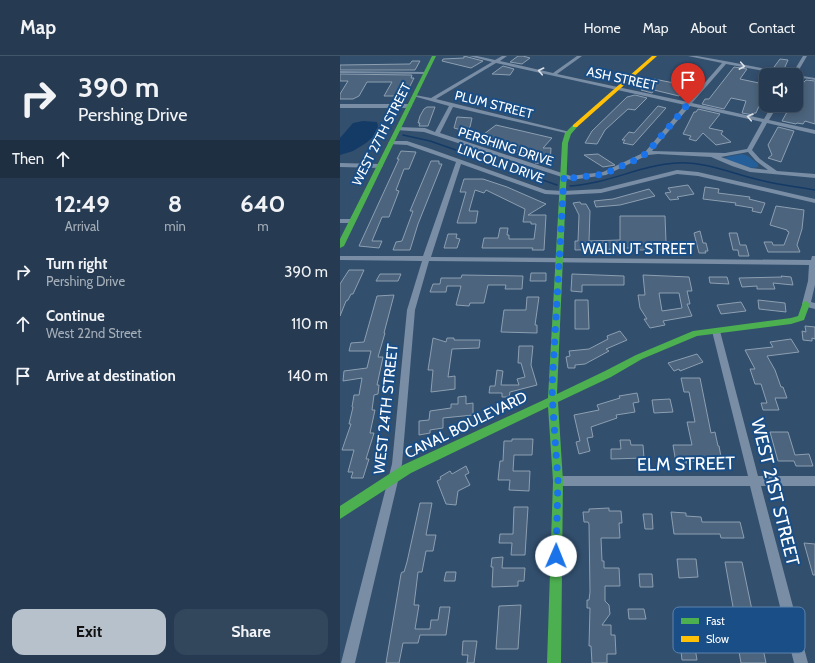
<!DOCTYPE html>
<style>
body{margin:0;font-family:Cabin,sans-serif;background:#32465c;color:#f1f3f6;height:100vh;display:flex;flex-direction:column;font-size:15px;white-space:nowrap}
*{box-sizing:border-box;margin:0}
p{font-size:13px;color:#a4adb8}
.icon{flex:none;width:22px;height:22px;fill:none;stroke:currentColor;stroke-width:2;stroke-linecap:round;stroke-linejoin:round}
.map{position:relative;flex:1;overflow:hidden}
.drawer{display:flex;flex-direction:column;background:#263b52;width:340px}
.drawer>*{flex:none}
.top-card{background:#263b52;color:#f1f3f6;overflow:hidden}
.tools{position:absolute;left:419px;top:12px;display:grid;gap:8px}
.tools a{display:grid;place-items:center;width:44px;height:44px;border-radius:8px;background:#263b52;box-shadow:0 2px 10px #0003,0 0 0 1px #425569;font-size:20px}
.pin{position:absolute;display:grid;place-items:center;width:34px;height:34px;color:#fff;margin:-41px -17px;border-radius:50% 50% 50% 0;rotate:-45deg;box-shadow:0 0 4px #0007}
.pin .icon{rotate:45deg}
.me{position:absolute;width:44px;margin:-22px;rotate:1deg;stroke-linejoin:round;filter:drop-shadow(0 0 3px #0008)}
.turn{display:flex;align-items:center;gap:14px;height:84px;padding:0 12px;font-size:18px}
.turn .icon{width:52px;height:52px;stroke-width:2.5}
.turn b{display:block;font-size:28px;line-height:34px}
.then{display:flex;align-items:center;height:38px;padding:0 12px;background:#0003;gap:8px;font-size:15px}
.eta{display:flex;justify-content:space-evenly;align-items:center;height:68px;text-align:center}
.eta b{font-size:24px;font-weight:700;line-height:28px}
.cta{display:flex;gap:8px;margin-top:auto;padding:8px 12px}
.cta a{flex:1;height:46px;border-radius:12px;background:#b7c1cc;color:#111;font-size:16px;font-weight:700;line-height:46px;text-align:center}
.cta a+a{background:#32465c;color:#f1f3f6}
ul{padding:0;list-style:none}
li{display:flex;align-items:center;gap:12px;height:52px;padding:0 12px}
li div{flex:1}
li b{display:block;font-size:15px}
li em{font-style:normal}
header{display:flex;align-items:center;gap:24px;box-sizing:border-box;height:56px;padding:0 20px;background:#263b52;border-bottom:1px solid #425569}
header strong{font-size:19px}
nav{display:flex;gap:22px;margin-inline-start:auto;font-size:14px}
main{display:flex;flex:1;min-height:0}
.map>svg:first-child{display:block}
</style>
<header>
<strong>Map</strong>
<nav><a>Home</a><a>Map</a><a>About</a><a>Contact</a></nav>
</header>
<main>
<section class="drawer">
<div class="top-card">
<div class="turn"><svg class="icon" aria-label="right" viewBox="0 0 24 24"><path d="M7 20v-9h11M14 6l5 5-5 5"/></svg><div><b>390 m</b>Pershing Drive</div></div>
<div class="then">Then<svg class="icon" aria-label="ahead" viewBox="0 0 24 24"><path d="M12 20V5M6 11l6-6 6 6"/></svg></div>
</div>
<div class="eta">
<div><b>12:49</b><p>Arrival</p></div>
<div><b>8</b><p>min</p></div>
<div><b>640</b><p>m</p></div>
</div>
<ul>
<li><svg class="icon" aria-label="right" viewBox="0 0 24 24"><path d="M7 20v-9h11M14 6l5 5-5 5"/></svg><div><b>Turn right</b><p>Pershing Drive</p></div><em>390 m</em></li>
<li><svg class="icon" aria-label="ahead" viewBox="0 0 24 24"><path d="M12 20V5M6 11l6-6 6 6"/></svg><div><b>Continue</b><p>West 22nd Street</p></div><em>110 m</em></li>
<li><svg class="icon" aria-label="arrive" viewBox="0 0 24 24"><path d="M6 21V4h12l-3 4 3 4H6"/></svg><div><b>Arrive at destination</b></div><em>140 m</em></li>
</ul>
<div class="cta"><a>Exit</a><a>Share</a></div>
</section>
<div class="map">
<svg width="475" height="607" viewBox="0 0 475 607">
<rect width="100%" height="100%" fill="#324f6e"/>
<path fill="#245f99" d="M402 98 408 100 418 108V111L411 112 385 103 386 101Z"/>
<path fill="#143a66" d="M23 65 37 66 38 70 33 81 26 87 13 95 0 99V82L13 67Z"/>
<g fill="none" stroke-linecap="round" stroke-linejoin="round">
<path stroke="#143a66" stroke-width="1.5" d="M37 72H51
M63 79 90 85 217 129
M230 130C267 128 301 109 337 107 367 105 395 119 424 125 441 129 458 131 475 134"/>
</g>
<path fill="#4c647d" stroke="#8d9fb1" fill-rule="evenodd" d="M124 0 143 5 131 12 102 5 103 3 124 2Z
M178 0H183L190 2 182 8 170 6Z
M440 3 448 4 444 13 434 11Z
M72 5H80L75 14H0V9L70 8Z
M163 10 174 13 170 19 152 18Z
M394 11 407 13 400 23 419 27 426 17V43L421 51 419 50 416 57H414L413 59 402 57 406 45 391 42 384 53 362 48 365 43H369Z
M0 18 72 19 71 22H74L65 40H44L52 26H27L19 40 13 43H0V38L8 25H0Z
M314 23 339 28 343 24 352 26 339 40 314 34 312 37 301 34Z
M466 24 475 25V68L465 65 463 68 457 67 456 68 442 65 451 49H456V38L464 26Z
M295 39 307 42 295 54 288 53 265 74 257 88 245 87 252 75 287 41Z
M318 50 326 52 293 89 283 87 285 84H282L289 76 294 77Z
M87 51H95L88 70H79L80 67H78L80 60 84 53Z
M358 53 380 58 369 72 383 75 381 78 391 86 376 89 363 77 356 85 349 83 351 80 343 78 354 56H356Z
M117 61 132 62 130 71 125 75 114 72Z
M156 69 212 82 203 92H211L210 108 195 107 198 97 172 96 173 94 151 90 136 84Z
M438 71 454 75 441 106 428 102 432 99 428 89Z
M61 95 76 96 69 113H64L56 134 59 135 49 161H42L32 185H42L39 192 19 190 59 103H57Z
M258 98 275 109 263 111 244 99Z
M91 105H99V108H102L78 168 70 194H53L56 186 62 185 73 155H70Z
M124 123H143L167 131 206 148 188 159H206L204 194H192L193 192H142L144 182H158L160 172H168L167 179H169V183H194L196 168H191V166H183L185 153 146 134 144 137 135 134 129 155H138L136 167H117L126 136H120Z
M348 129 354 138 337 141 339 143 330 144 325 137 331 136 328 132Z
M365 131 379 133 378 137 410 141 409 143 425 147 421 157 412 155 413 152 395 149 396 147 363 143Z
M309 133 315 140 280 149 256 151 254 145 273 143Z
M240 146 241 148H246L250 155 249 185 280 184V160H325L326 186 335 187 336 194H298V192H278V193L235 194V185H238L239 159 233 147Z
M436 150 464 154 462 173 457 189 460 196H428L424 186H432L433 189H444L449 176 447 175V174L430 169Z
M360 175 363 187H366L368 195H365L366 197H359L354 177Z
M389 177H397L400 189H406L409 200H399L398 194H393Z
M108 178H117L116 182 120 183 117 192H104Z
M9 214H24L13 238H11L8 244 6 245 0 260V228Z
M191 217H206V225H190Z
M40 218H61L58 225H36Z
M232 218 284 220V229H242V236L231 235Z
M122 219 183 220 182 233H165L166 229H148L144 247H130L129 250 116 249 121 230H107L106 236H90L93 228H100L101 222H121Z
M303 219 349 221 352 235H347L350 248H347L352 260 323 265 325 269 310 272 304 263H307L300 252 298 239H305ZM319 237H339L342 252 322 255Z
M441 220 451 221 453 229 433 227 435 233H417V230L402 231 399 222 442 221Z
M369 221H387L389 228 370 227Z
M54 239 44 277H45L38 301H43L37 329H39L38 338 34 339 32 354H35L30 377H34L26 403H29L23 422H11L13 416H8L14 394H2L11 368H9L13 351H12L14 339H19L22 322 3 325 4 315 27 312 31 295H9L11 287 24 286 37 240Z
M187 241H199L195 269H197V277L161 276 164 254H186Z
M235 244H248L249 273H235Z
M418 244 445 247 446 256 419 253Z
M401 246 406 255 381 258 377 249Z
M465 270 475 271V283L472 282V285L463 284 462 275 466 276Z
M280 275 287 284 266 293 269 295 245 308 235 309V312H228L226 301 230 300 229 295 249 293 268 283 267 280Z
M93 282 106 286 107 282H114V284H140L139 292 112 293 108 321 115 320V333L91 336 93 314H88Z
M451 283 459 296 427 300 435 314 441 331H443L447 342H435L439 354H423L421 347H427L421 328H415L410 313H415L405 294 433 291 430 286Z
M179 290H193L191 309 197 329 170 336 169 341H162V337H149L150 330H155L157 314 163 315 161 329H179L177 323 185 321 181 307H178Z
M357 298 363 306 340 315 339 313 334 315 328 307Z
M341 322H360L371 377 375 376 378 390H379L382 406 346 405 347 407H336L333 389H352L347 366H355L349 336H344Z
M297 337 299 346 293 347 295 356 276 359 277 362 251 371 253 381 247 382 250 395 239 398 236 386 240 385 234 359 259 354 257 349 280 342 279 340Z
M126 340V348L133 347V359L103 362V372L90 374V377L79 379V365L89 364 90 355 111 352V348H118V341Z
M330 343 333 356 314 357 312 344Z
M430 376H448L455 399 469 398 473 410H456L454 405H438Z
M172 383H193L192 399H174L173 415H190L189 435 169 434 170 424H158L160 405H163L164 385H172Z
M280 384H290L291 389H303L304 402 271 403V393H281Z
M126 410 129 417 125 419 130 429 118 435 116 449 106 448 97 425 101 423 100 421 110 415 112 418Z
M80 447H92L86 479H96L93 495H86L82 516H78L74 549H79L75 573H90L91 564H98L100 551H110L106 579H80L78 587H63L59 607H46L61 518 62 516H64L67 506Z
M174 451H188L185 499H171L172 487H159L160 478H173Z
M269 452V455H281L282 467H279L280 482H261L262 505H264V512H279L280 530H265V545L269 549 270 558 262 569H271V579H275L276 598H267V607H252L251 590H249L250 552H247V544H249L250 536 249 468 248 466H244L243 456H249V453Z
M331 456 346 457V460L361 461 362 466H400L404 482H381L380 478H334Z
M303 458H312L313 473H305Z
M464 487 475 488V519H473Z
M163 501 162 512H185L184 525H178V530L152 531 153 511H151L152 502Z
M337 503H356L358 521 339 522Z
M385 506H402L417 578H420L426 607H401L396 579H398Z
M106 516H116L115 525H104Z
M299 518H312L313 531H300Z
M181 549 178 593H156L159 550Z
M288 553H304L306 563H289Z
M123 585H137L134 607H127L128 599H122Z
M340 586H354L357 604H342Z"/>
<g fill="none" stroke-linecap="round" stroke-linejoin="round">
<path fill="#798da4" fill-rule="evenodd" d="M129 0H137L155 4 162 0H167L160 5 213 17 237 0H242L217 18 348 46 382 7 348 0H357L385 5 452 18 463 0H467L456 19 475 22V24L456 21V19H445L386 8 352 47 424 63 432 49H438L429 64 475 74V78L427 67 412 94 420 103 437 115 475 118V122L410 116 392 110 371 101 318 98 308 99 266 119 231 124 84 76 56 74V72L58 71 85 72 95 76 109 50 73 40 75 39 91 42 152 6ZM156 7 345 49 305 96 263 116 231 120 100 77 113 51 230 78V76L96 43ZM350 50 422 66 407 93 385 97 312 95ZM408 96 416 105 428 114 411 112 381 101Z
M0 15 86 16 88 17 86 18 0 17Z
M0 48H69L72 50 69 52H0Z
M51 85H67L88 92 206 134 223 135 261 133 337 114 358 116 475 143V147L358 120 337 118 261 137 223 139 205 138 121 108 91 201 471 204 472 200H475V229L471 246 475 247V253L463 250 462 248 468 225 469 209 89 205 75 254 62 408 15 607H1L52 408 67 254 82 205 0 204V200H83L116 106 67 89 49 88 48 87Z
M0 107 40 108 43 110 40 112 0 111Z
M0 163H12L15 165 12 167H0Z
M376 272 380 275 418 420H475V430H421L468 607H454L410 430H218L214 429 213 425 214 421 218 420H408L372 275Z"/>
<path fill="#4caf50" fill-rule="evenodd" d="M92 0H96L4 190 0 192V183Z
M233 69 238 70 231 78 228 87 217 338 265 315 296 299 353 275 451 262 458 260 463 246 466 245 470 248 464 264 451 268 357 280 302 303 271 321 218 346 223 425 221 607H207L213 425 208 351 71 417 0 463V450L63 409 208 342 222 87 225 77Z"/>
<path fill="#ffc107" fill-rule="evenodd" d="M312 0H317L237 71H233V69Z"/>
</g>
<defs><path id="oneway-chevron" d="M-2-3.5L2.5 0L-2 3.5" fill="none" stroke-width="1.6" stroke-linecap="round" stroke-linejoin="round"/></defs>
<g stroke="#dee2e8">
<use href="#oneway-chevron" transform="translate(402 10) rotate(11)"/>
<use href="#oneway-chevron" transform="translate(201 15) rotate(-168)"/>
<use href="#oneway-chevron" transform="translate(410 61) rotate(-168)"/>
</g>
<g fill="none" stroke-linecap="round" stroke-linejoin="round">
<path stroke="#1a73e8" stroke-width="7" stroke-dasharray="0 12.6" d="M216 500 218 425 213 353 212 332 224 120 231 122 264 118 293 105 307 97 348 48"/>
</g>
<g text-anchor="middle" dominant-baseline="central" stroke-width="4" stroke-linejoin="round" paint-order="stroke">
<g font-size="13" fill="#fff" stroke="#194e87">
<text transform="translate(282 22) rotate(12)">ASH STREET</text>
<text transform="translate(154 48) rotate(14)">PLUM STREET</text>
<text transform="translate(41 78) rotate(-63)">WEST 27TH STREET</text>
<text transform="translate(166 90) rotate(18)">PERSHING DRIVE</text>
<text transform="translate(161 107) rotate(20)">LINCOLN DRIVE</text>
</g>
<g font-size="15" fill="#fff" stroke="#194e87">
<text x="298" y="193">WALNUT STREET</text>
<text transform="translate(46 353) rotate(-84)">WEST 24TH STREET</text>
<text transform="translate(126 369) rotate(-26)">CANAL BOULEVARD</text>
</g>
<g font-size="18" fill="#fff" stroke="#194e87">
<text transform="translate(346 408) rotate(-1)">ELM STREET</text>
<text transform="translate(435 436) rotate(76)">WEST 21ST STREET</text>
</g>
</g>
<rect x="333" y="551" width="132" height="46" rx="6" fill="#194e87" stroke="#5e83ab" stroke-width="1"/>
<rect x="341" y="562" width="18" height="6" fill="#4caf50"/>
<rect x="341" y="580" width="18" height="6" fill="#ffc107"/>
<g font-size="11" fill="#fff">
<text x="366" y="569">Fast</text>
<text x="366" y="587">Slow</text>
</g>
</svg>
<div class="tools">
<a><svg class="icon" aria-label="sound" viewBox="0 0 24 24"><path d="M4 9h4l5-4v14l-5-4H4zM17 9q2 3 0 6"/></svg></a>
</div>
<div class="pin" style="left:348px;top:48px;background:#d93025"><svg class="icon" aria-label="arrive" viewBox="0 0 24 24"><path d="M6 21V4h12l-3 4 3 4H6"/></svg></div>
<svg class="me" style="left:216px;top:500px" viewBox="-20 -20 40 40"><circle r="19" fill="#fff"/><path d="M0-13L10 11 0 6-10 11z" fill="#1a73e8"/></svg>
</div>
</main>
